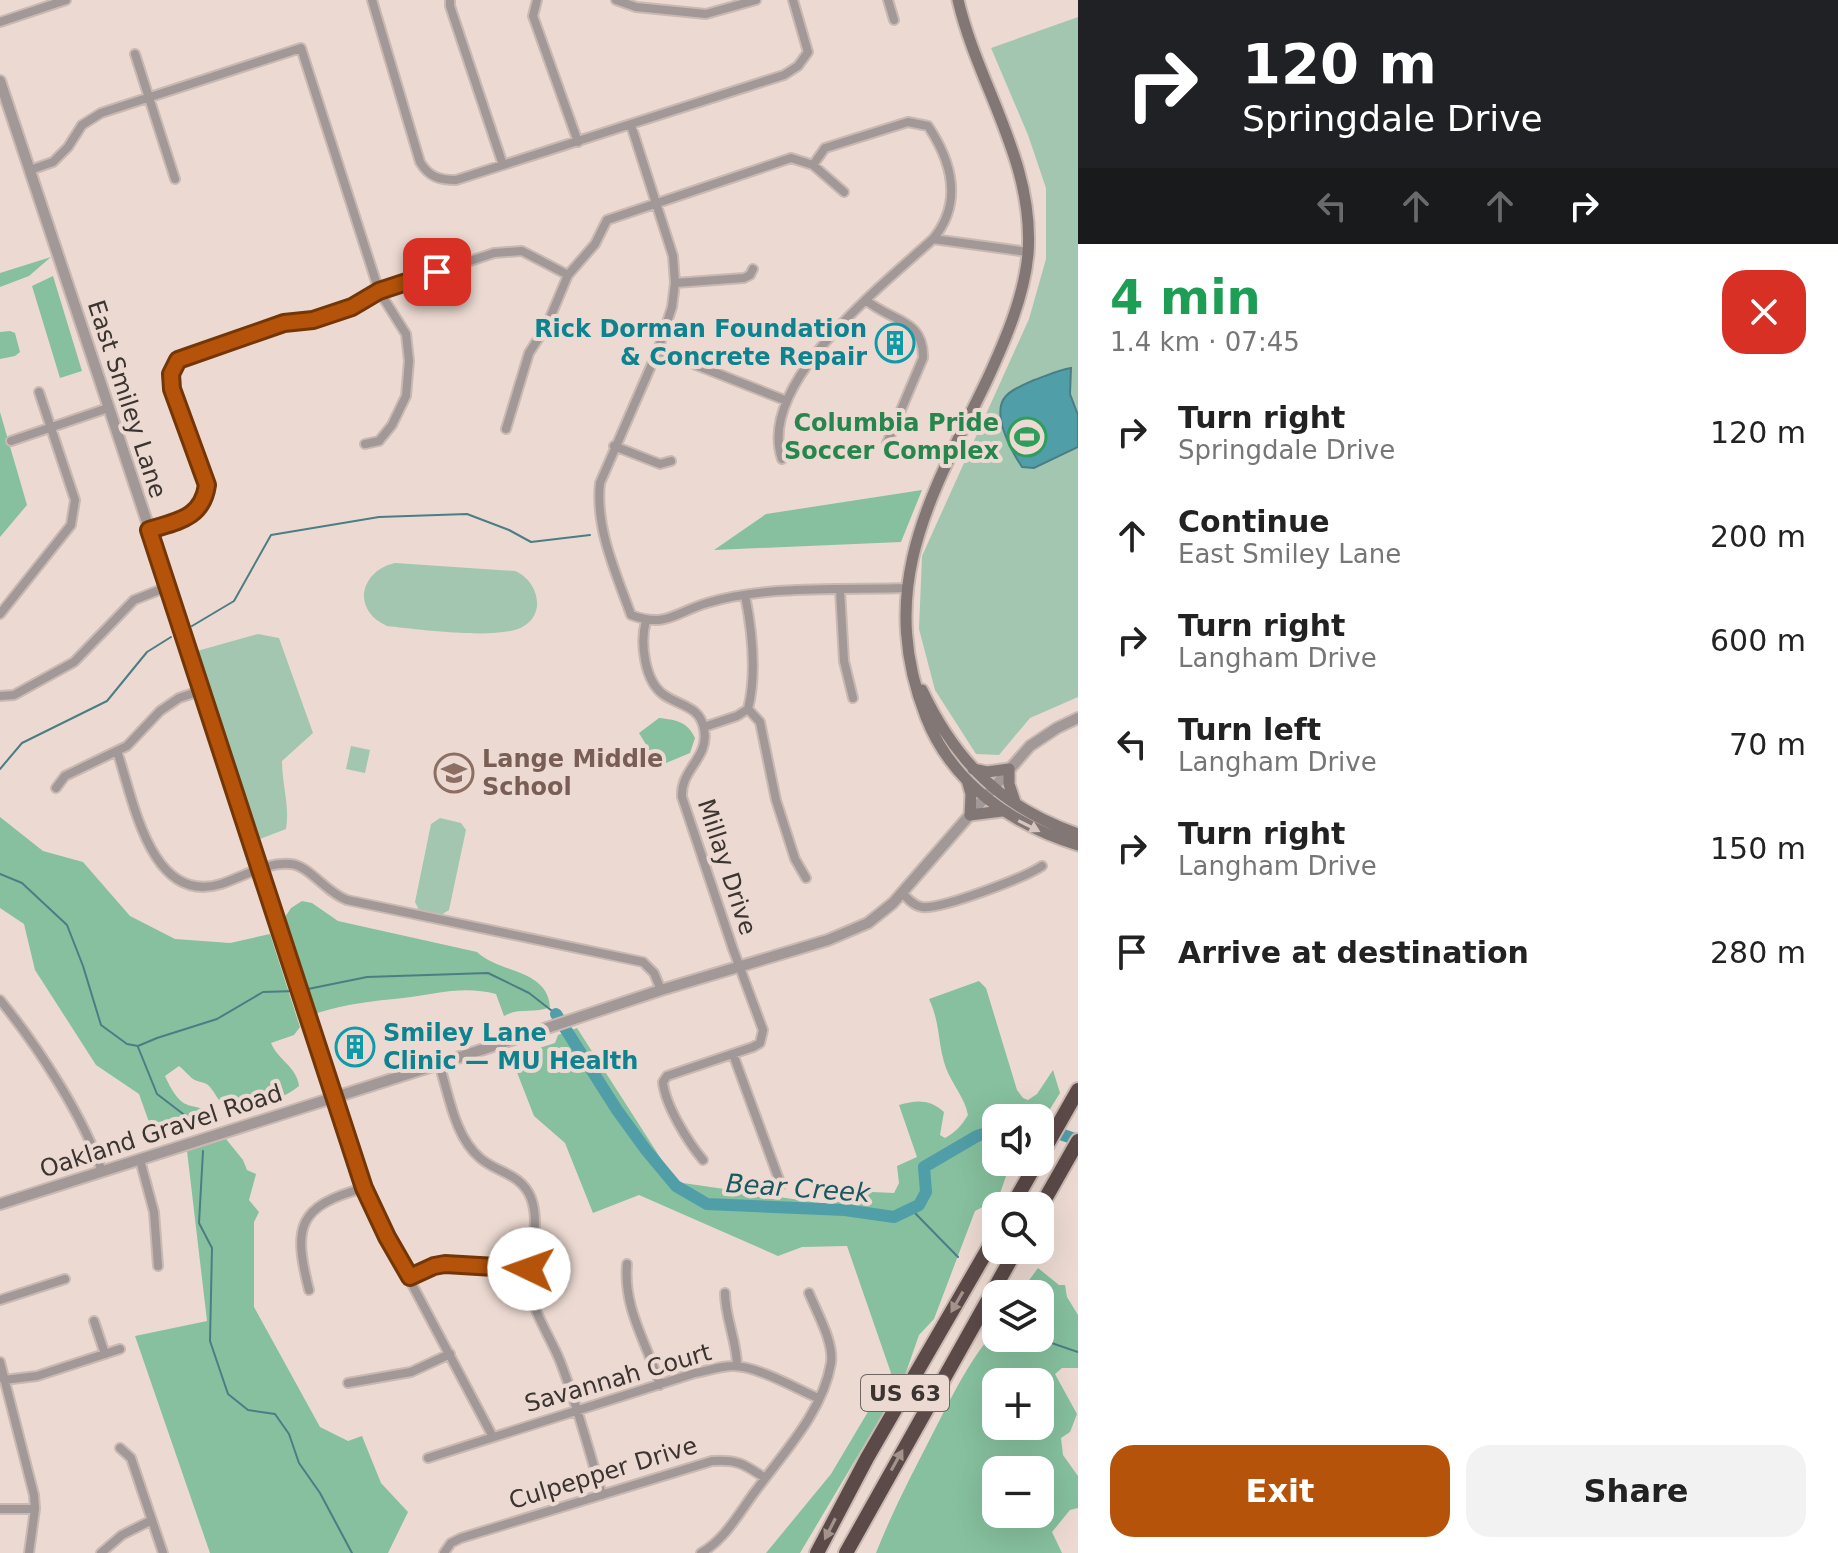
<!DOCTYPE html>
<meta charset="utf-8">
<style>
body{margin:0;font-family:"DejaVu Sans",sans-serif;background:#f2f2f2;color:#222;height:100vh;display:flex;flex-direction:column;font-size:30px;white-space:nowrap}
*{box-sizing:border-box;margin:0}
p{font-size:26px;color:#767676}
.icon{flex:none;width:44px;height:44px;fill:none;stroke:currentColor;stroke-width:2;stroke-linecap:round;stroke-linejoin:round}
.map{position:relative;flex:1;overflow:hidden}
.side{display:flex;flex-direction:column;background:#fff;width:760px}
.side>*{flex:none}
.top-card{background:#202124;color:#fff;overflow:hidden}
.buttons{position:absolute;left:982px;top:1104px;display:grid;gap:16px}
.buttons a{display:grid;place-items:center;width:72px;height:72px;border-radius:16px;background:#fff;box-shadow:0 8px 32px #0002;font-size:40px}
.pin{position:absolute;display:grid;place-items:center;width:68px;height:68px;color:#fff;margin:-34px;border-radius:16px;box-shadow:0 4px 12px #0006}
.me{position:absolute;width:88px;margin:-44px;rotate:273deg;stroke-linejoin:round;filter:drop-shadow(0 0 6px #0008)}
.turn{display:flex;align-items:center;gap:28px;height:168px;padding:0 32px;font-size:36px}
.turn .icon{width:104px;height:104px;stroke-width:2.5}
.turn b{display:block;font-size:56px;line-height:68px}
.lanes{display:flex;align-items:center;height:76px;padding:0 32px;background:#0003;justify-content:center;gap:40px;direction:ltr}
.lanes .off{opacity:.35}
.round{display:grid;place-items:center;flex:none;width:84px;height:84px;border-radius:24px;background:#f2f2f2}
.headline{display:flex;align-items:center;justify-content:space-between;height:136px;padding:0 32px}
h1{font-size:48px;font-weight:600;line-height:60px;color:#1e9e55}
.button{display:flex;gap:16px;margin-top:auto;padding:16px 32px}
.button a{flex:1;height:92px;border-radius:24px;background:#b45309;color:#fff;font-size:32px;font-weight:600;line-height:92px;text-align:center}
.button a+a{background:#f2f2f2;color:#222}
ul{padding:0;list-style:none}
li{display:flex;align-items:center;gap:24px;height:104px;padding:0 32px}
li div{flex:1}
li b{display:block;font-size:30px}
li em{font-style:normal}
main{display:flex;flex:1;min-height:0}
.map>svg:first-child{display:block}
</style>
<main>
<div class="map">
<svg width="1078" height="1553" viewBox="0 0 1078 1553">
<rect width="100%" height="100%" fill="#ecdad2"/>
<path fill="#a3c6b0" d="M1078 17V697L1030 718 999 755 976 754 935 690 919 629 922 556 1029 319 1046 259V188L1028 135 991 48Z
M395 563 515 571C537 580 547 612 524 626 502 641 416 629 387 626 351 610 360 571 395 563Z
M258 634 279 638 313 733 282 761C282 785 290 806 286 829L260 839 197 651Z
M351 746 370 750 365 773 346 769Z
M440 818 461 823 466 830 449 910 441 915 419 910 415 902 431 824Z"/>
<path fill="#86c09e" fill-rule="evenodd" d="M51 257 29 276 0 287V273Z
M53 276 82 371 60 378 32 286Z
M10 331 15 333 20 352 15 356 0 359V332Z
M0 412 27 505 0 537Z
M922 490 901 542 714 550 766 514Z
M659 718C676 720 687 721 695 738L690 753 666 763 656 761 639 733Z
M0 817 43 851 83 862 130 916 175 939 230 943 270 934 300 1027 294 1035 271 1043C278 1060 297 1067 299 1086 282 1099 249 1116 227 1106 218 1102 216 1094 210 1087 205 1081 199 1083 193 1079 189 1076 184 1070 179 1066L165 1076C185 1120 191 1096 222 1119L155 1139 139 1094 96 1065 35 970 24 924 0 908Z
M302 901 312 903 338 921 477 952C501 974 547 969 550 1007 534 1014 519 1007 504 1016L496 994C464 985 435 994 403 998 373 1001 346 1004 317 1013L285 917 291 908Z
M979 981 986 988 1017 1090 1023 1098 1028 1100 1037 1094 1053 1070 1060 1093 1040 1125V1118H996V1162H1011L998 1199 975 1211 934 1319 919 1335 904 1378 800 1553H766L831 1474 891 1373 847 1246 802 1247 778 1256 639 1195 593 1213 565 1143 534 1116 511 1057 555 1043 558 1035 577 1028 676 1182 834 1205 830 1190 894 1193 899 1183 897 1166 917 1157 899 1105C917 1100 929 1099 944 1112L940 1135 945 1138C956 1132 962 1125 968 1115 965 1098 952 1084 946 1068 937 1042 941 1025 929 999Z
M226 1139 243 1160 247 1170 256 1174 249 1200 259 1212 254 1222V1307L320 1427 348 1441 362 1436 381 1483 408 1512 388 1553H210L135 1336 207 1321 187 1151Z
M1038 1268 1059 1285H1065L1067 1297 1078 1315V1368H1062L1055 1374 1077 1414 1070 1432 1061 1438 1063 1455 1078 1476V1508L1070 1510 1052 1532 1062 1553H876C892 1512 912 1474 932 1435 951 1398 968 1362 996 1329V1338H1040V1294H1019ZM996 1382H1040V1426H996ZM996 1470H1040V1514H996Z"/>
<path fill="#509ea7" stroke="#4a7e84" stroke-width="2" d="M1071 368 1070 394 1078 415V447L1034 468 1022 467C1012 452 990 413 1006 396 1012 389 1025 384 1034 380 1046 376 1058 370 1071 368Z"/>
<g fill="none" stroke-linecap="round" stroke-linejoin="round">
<path stroke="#4a7e84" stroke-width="2" d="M192 626 234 601 271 535 379 517 467 514 509 530 531 542 590 535
M0 769 22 743 107 701 147 652 171 637
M0 874 22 883 67 925 83 966 101 1025 127 1044 138 1046 157 1038 217 1019 263 992 296 991
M303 990 367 977 488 973 529 993 556 1014
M138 1047 157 1094 195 1123 196 1127
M203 1151 199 1223 212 1248 210 1341 228 1394 248 1410 275 1414 289 1434 299 1463 320 1493 352 1553
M911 1209 958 1257
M1037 1338 1078 1352"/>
<path stroke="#509ea7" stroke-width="12" d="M556 1014 617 1110 646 1150 676 1186 707 1204 845 1210 894 1217 919 1205 926 1192 924 1167 977 1136 996 1130
M1040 1127 1078 1140"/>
<g stroke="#c9b9b2" stroke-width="12">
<path id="minor" d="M372 0 420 162C429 177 439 180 456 180L784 75 798 66 808 52 793 0
M450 0V6L503 165
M537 0 533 16 578 142
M616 0 636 7 706 14 756 0
M888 0 894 20
M0 22 66 0
M135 54 175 179
M631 125 673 256 675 283 672 307 658 350 600 483C595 528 616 573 631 615 666 628 674 613 707 603 768 585 842 590 906 588
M30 170 53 162 68 147 82 125 101 113 301 48 379 291 406 334 409 361 406 396 392 425 379 441 365 444
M933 239 1028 252
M675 283 744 278 750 275 753 269
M866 300C891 322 924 318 923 358L887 443
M658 350 787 401
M506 429 529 353 547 325 568 275 595 244 607 220 791 158 813 165 844 192
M11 441 108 408
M614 446 660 464 671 461
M782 459C756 383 883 285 933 239 963 203 952 162 928 126L908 122 825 148 813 165
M149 530C177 521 202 519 207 485L172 389 171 374 178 360 284 323 313 320 352 307 379 291 494 253 522 251 568 275
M840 590 844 661 853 698
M0 614 71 525 75 500 39 392
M646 621C640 642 644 681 664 695 680 706 700 706 704 729 710 758 680 769 682 797L733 949 763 1030 760 1043 753 1047 667 1076 663 1082C665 1105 688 1142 703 1160
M0 696 14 695 74 662 134 600 167 587
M748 709 760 722 776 800 795 859 806 878
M704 727 737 716 748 709C757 673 752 630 745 595
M117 751C133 798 150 906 221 884 242 877 269 861 291 864 310 866 325 892 347 900L643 962 654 973 661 990
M56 788 65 776 127 746 160 711 179 698 203 690
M902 893C908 899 914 906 922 907 940 910 1026 877 1042 866
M0 1000C37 1045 84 1117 102 1172
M733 1054 781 1185
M439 1064C449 1094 454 1136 480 1158 497 1173 521 1173 531 1198 542 1227 526 1258 530 1288 534 1315 550 1336 560 1361 577 1404 589 1450 602 1495
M334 1095 364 1188 387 1237 493 1437
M140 1160 154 1212 158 1266
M627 1264C623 1309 647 1343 660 1385
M410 1277 434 1266 445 1264 529 1269
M309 1290C293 1227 297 1206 364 1188
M725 1293C725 1318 737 1341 737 1366
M0 1300 65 1279
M94 1321 105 1354
M0 1362 34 1495 35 1509 29 1553
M4 1380 37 1376 120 1349
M348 1383 411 1372 450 1354
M120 1448 131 1458 163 1553
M428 1458 695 1373C707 1371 720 1366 733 1366 757 1366 795 1388 818 1398
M0 1509H35
M101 1553 122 1535 152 1520
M444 1553 451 1543 461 1538 712 1461C737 1459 744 1464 765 1478
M701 1553C726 1539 740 1511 757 1489 785 1451 823 1411 831 1363 834 1342 817 1313 809 1293"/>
</g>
<g stroke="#c9b9b2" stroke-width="14">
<path id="tertiary" d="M0 81 203 690 334 1095
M0 1204 439 1064 661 990 828 940 868 923 893 903 1030 746 1057 728 1078 718"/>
</g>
<g stroke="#c9b9b2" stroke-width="15">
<path id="secondary" d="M958 0C978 86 1035 162 1028 254 1024 297 1005 341 987 380 931 496 875 586 926 717 952 784 1013 825 1078 845
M922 690C956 762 1002 808 1078 834
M973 769 987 772 1009 769V784L1015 802
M967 780 971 794 970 815 1002 811"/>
</g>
<g stroke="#c9b9b2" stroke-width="18">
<path id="motorway" d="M1040 1157 1078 1090
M1012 1206 1037 1162
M1040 1208 1078 1141
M817 1553 867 1458 996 1235
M846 1553 1016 1250"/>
</g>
<use href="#minor" stroke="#a19897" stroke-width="8"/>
<use href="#tertiary" stroke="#a19897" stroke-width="10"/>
<use href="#secondary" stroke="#837775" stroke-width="11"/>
<use href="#motorway" stroke="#5b4a48" stroke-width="14"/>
</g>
<defs><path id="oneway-solid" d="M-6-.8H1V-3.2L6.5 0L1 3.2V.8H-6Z" transform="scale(2)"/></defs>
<use fill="#d7c6bf" href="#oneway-solid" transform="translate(1029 826) rotate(27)"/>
<g fill="#a4928d">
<use href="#oneway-solid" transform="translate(957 1302) rotate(120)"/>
<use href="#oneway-solid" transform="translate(897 1460) rotate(-61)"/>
<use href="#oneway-solid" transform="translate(830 1529) rotate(117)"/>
</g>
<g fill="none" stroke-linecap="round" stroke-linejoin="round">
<g stroke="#753606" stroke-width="20">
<path id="route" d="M437 272 379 291 352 307 313 320 284 323 178 360 171 374 172 389 207 485C202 519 177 521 149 530L364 1188 387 1237 410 1277 434 1266 445 1264 529 1269"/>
</g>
<use href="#route" stroke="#b45309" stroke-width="14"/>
</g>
<defs>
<g id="building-ring" transform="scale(2)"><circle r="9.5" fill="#ecdad2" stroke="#0f9aa8" stroke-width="1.5"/><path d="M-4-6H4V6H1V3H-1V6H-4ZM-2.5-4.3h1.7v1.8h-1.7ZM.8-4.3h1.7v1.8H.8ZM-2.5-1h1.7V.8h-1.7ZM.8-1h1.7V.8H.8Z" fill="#0f9aa8"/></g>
<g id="stadium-ring" transform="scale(2)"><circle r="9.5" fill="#ecdad2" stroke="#2e9e5b" stroke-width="1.5"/><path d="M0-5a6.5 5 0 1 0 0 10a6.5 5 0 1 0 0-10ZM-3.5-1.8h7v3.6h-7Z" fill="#2e9e5b"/></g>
<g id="school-ring" transform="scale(2)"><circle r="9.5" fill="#ecdad2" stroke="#8d6e63" stroke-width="1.5"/><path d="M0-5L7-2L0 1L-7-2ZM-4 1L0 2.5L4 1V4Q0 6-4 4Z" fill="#8d6e63"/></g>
</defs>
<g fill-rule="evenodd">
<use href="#building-ring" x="895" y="343"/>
<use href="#stadium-ring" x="1027" y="437"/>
<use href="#school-ring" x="454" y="773"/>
<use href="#building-ring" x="355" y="1047"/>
</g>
<g text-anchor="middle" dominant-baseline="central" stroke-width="8" stroke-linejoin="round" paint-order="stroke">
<rect fill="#ecdad2" stroke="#706661" stroke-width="2" x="861" y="1375" width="88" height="36" rx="6"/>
<g font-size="22" font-weight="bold" fill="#3b3431">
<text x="905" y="1393">US 63</text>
</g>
<g font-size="24" font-weight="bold" fill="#0d838f" stroke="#ecdad2" text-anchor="end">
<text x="867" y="329">Rick Dorman Foundation<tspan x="867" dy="28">&amp; Concrete Repair</tspan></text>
<text x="383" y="1033" text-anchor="start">Smiley Lane<tspan x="383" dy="28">Clinic — MU Health</tspan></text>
</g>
<g font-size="24" fill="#3b3431" stroke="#ecdad2">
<text transform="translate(127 399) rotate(72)">East Smiley Lane</text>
<text transform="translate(727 867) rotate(72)">Millay Drive</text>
<text transform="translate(161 1131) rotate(-18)">Oakland Gravel Road</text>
<text transform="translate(618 1378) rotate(-16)">Savannah Court</text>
<text transform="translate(603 1473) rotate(-17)">Culpepper Drive</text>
</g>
<g font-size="24" font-weight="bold" fill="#27864d" stroke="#ecdad2" text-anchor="end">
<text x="999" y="423">Columbia Pride<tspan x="999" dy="28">Soccer Complex</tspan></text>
</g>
<g font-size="24" font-weight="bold" fill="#785e54" stroke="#ecdad2" text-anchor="start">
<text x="482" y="759">Lange Middle<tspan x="482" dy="28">School</tspan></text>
</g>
<g font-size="26" font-style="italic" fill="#165960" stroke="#ecdad2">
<text transform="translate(798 1188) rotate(4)">Bear Creek</text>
</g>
</g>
</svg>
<div class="buttons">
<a><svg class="icon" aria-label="sound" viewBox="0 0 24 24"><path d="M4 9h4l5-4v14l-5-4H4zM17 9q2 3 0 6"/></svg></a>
<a><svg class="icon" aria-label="search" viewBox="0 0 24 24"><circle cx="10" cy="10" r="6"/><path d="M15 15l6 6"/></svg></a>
<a><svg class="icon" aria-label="layers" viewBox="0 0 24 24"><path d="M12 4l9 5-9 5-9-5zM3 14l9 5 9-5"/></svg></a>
<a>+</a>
<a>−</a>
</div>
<div class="pin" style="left:437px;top:272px;background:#d93025"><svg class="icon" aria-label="arrive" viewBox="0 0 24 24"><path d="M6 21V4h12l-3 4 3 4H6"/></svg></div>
<svg class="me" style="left:529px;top:1269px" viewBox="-20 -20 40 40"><circle r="19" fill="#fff"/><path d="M0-13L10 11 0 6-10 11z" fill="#b45309"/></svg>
</div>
<section class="side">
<div class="top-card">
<div class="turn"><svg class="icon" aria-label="right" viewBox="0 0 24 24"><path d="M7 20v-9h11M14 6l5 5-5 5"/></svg><div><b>120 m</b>Springdale Drive</div></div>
<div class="lanes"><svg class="icon off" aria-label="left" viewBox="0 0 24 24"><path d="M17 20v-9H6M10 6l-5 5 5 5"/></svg><svg class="icon off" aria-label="ahead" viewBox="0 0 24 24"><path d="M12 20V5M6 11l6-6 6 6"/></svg><svg class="icon off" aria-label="ahead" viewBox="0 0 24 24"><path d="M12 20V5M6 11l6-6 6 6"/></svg><svg class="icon" aria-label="right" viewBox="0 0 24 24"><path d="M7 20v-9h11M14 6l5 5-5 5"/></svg></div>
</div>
<div class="headline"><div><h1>4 min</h1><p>1.4 km · 07:45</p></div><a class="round" style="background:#d93025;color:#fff"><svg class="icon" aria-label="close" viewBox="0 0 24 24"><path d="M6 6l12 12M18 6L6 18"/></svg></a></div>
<ul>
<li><svg class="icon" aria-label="right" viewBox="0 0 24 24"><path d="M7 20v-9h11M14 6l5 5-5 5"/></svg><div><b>Turn right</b><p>Springdale Drive</p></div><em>120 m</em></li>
<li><svg class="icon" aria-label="ahead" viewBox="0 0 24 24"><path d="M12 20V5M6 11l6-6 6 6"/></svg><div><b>Continue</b><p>East Smiley Lane</p></div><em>200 m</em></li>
<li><svg class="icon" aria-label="right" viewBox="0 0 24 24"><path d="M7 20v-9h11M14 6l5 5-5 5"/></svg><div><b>Turn right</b><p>Langham Drive</p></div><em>600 m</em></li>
<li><svg class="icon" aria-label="left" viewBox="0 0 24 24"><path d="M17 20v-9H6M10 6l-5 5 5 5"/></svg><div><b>Turn left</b><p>Langham Drive</p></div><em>70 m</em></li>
<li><svg class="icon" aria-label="right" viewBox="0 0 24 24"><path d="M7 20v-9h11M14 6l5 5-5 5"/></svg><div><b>Turn right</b><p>Langham Drive</p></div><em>150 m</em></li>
<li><svg class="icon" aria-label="arrive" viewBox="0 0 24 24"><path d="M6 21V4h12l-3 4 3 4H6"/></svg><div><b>Arrive at destination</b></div><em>280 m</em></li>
</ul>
<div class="button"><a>Exit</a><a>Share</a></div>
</section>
</main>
